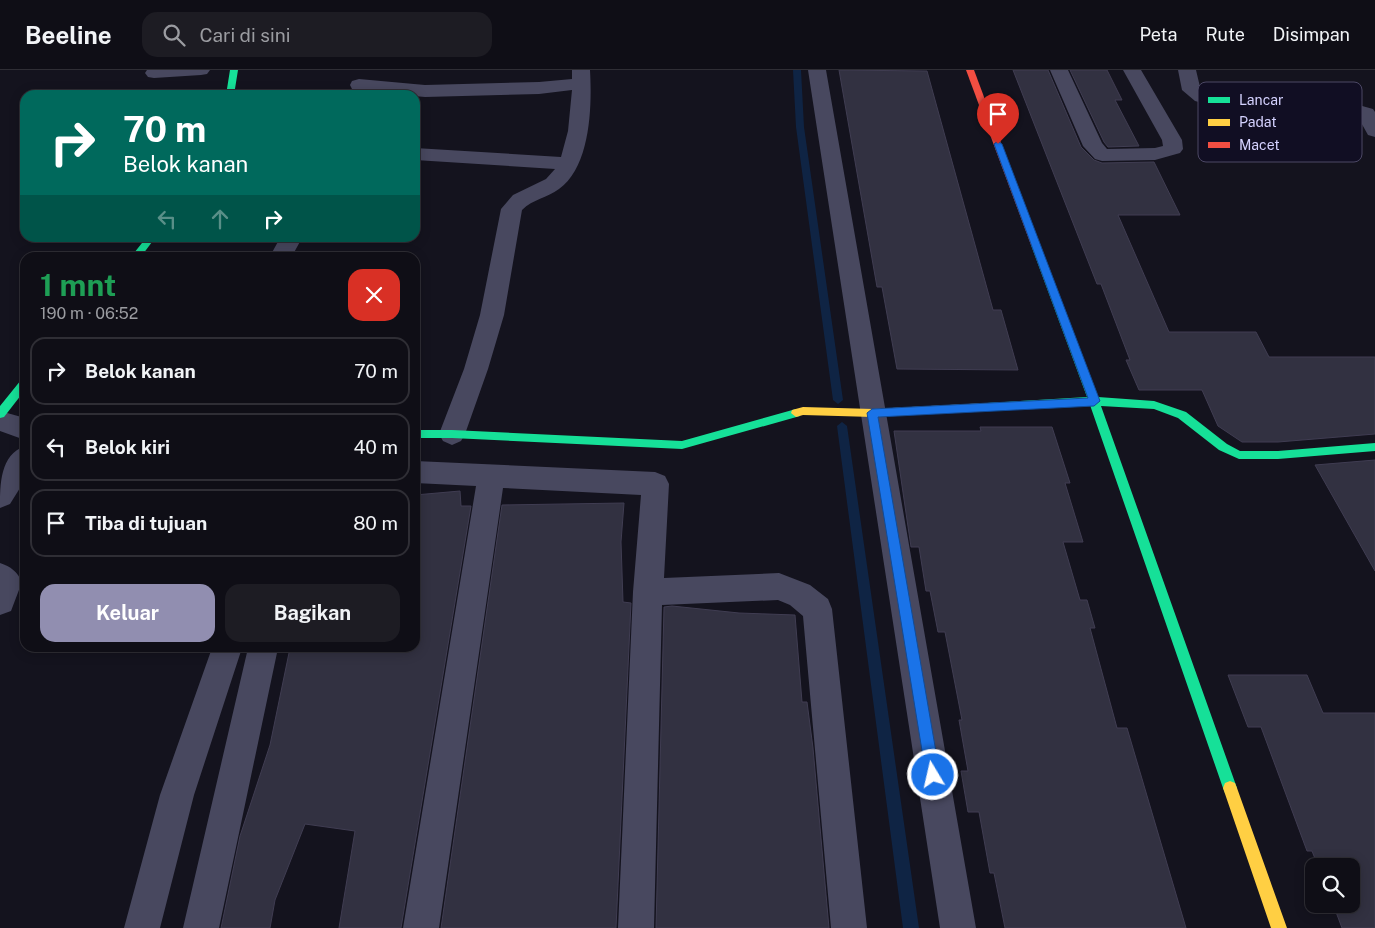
<!DOCTYPE html>
<html lang="id">
<meta charset="utf-8">
<style>
body{margin:0;font-family:"Public Sans",sans-serif;background:#1d1c23;color:#f1f3f6;height:100vh;display:flex;flex-direction:column;font-size:19px;white-space:nowrap}
*{box-sizing:border-box;margin:0}
p{font-size:16px;color:#9b9ca1}
.icon{flex:none;width:28px;height:28px;fill:none;stroke:currentColor;stroke-width:2;stroke-linecap:round;stroke-linejoin:round}
.map{position:relative;flex:1;overflow:hidden}
.sheet{position:absolute;left:20px;top:182px;width:400px;height:400px;display:flex;flex-direction:column;background:#0f0e16;border-radius:15px;box-shadow:0 2px 12px #0003,0 0 0 1px #2f2e35}
.sheet>*{flex:none}
.hud{position:absolute;left:20px;top:20px;width:400px;height:152px;border-radius:15px;box-shadow:0 2px 12px #0003,0 0 0 1px #2f2e35;background:#00695c;color:#fff;overflow:hidden}
.fabs{position:absolute;left:1305px;top:788px;display:grid;gap:10px}
.fabs a{display:grid;place-items:center;width:55px;height:55px;border-radius:10px;background:#0f0e16;box-shadow:0 2px 12px #0003,0 0 0 1px #2f2e35;font-size:25px}
.pin{position:absolute;display:grid;place-items:center;width:42px;height:42px;color:#fff;margin:-51px -21px;border-radius:50% 50% 50% 0;rotate:-45deg;box-shadow:0 0 5px #0007}
.pin .icon{rotate:45deg}
.me{position:absolute;width:55px;margin:-28px;rotate:351deg;stroke-linejoin:round;filter:drop-shadow(0 0 4px #0008)}
.turn{display:flex;align-items:center;gap:18px;height:105px;padding:0 20px;font-size:22px}
.turn .icon{width:65px;height:65px;stroke-width:2.5}
.turn b{display:block;font-size:35px;line-height:42px}
.lanes{display:flex;align-items:center;height:48px;padding:0 20px;background:#0003;justify-content:center;gap:25px;direction:ltr}
.lanes .off{opacity:.35}
.round{display:grid;place-items:center;flex:none;width:52px;height:52px;border-radius:15px;background:#1d1c23}
.summary{display:flex;align-items:center;justify-content:space-between;height:85px;padding:0 20px}
h1{font-size:30px;font-weight:700;line-height:38px;color:#1e9e55}
.cta{display:flex;gap:10px;margin-top:auto;padding:10px 20px}
.cta a{flex:1;height:58px;border-radius:15px;background:#918eb0;color:#fff;font-size:20px;font-weight:700;line-height:58px;text-align:center}
.cta a+a{background:#1d1c23;color:#f1f3f6}
ul{padding:0;list-style:none}
li{display:flex;align-items:center;gap:15px;height:68px;margin:0 10px 8px;padding:0 10px;border:2px solid #2f2e35;border-radius:15px}
li div{flex:1}
li b{display:block;font-size:19px}
li em{font-style:normal}
header{display:flex;align-items:center;gap:30px;box-sizing:border-box;height:70px;padding:0 25px;background:#0f0e16;border-bottom:1px solid #2f2e35}
header strong{font-size:24px}
nav{display:flex;gap:28px;margin-inline-start:auto;font-size:18px}
.search{width:350px;height:45px;background:#1d1c23;display:flex;align-items:center;gap:12px;box-sizing:border-box;padding:0 18px;border-radius:15px;color:#9b9ca1;font-size:19px}
.map>svg:first-child{display:block}
</style>
<header>
<strong>Beeline</strong>
<div class="search"><svg class="icon" aria-label="search" viewBox="0 0 24 24"><circle cx="10" cy="10" r="6"/><path d="M15 15l6 6"/></svg>Cari di sini</div>
<nav><a>Peta</a><a>Rute</a><a>Disimpan</a></nav>
</header>
<div class="map">
<svg width="1375" height="858" viewBox="0 0 1375 858">
<rect width="100%" height="100%" fill="#14131e"/>
<g fill="none" stroke-linecap="round" stroke-linejoin="round">
<path fill="#0f2444" fill-rule="evenodd" d="M793 0H801L804 57 843 330 838 334 833 330 796 57Z
M842 352 847 356 919 858H903L837 356Z"/>
</g>
<path fill="#323141" stroke="#403d52" d="M839 0 927 1 993 240H1001L1018 300 897 299 882 217H877Z
M1013 0H1048L1081 77 1094 90 1102 93 1154 92 1180 145H1118L1169 262H1256L1269 287H1375V364L1278 372H1242L1218 356 1202 320H1139L1126 290H1130L1101 214H1097Z
M1070 0H1107L1122 30H1115L1139 76 1108 77 1104 72Z
M980 357H1052L1070 413H1065L1083 472H1063L1080 530H1087L1095 558H1090L1117 658H1127L1186 858H1005L994 803H990L979 742H968L961 701H968L959 650H962L945 562H938L930 521H926L919 477H911L894 361H981Z
M1375 390V501L1315 395Z
M460 421 461 436H471L401 858H339L355 761 305 754 275 830 270 858H221L240 766 270 675 290 578H415V425Z
M624 433 621 472 623 532 631 533 616 858H441L502 435Z
M672 536 739 543 795 545 802 632H807L813 678 829 858H656L664 537Z
M1228 605H1307L1323 643H1375V858H1342L1333 834H1351V796H1318L1312 781H1307L1261 657H1248Z"/>
<g fill="none" stroke-linecap="round" stroke-linejoin="round">
<path fill="#48485f" fill-rule="evenodd" d="M147 0H210L207 4 201 5 154 8 148 7 145 3Z
M572 0H590C592 35 591 96 559 119 547 128 533 129 522 140L504 245 488 299 465 364 461 371 452 375 443 371 439 364 464 299 480 245 501 139 513 125 546 109 555 99 415 90V78L561 87 568 61 572 20 539 24 425 27 359 21 352 19 350 15 352 11 359 9 425 15 539 12 572 9Z
M808 0H826L976 858H940Z
M1050 0H1068L1102 73 1107 79 1155 78 1163 76 1162 70 1123 0H1141L1182 70 1183 79 1180 83 1155 90 1102 91 1095 89 1083 76Z
M1178 0H1196L1200 17 1209 23 1218 25 1355 34 1373 39 1375 42V67L1368 65 1358 47 1354 46 1218 37 1195 31 1182 20Z
M280 168H302L291 188H269Z
M0 341 25 348V370L0 361Z
M25 376V410L10 434 0 438C0 414 0 385 25 376Z
M415 391 655 402 665 406 669 414 664 508 779 503 810 515 828 529 832 539 867 858H831L803 546 790 535 778 530 662 535 654 858H618L633 522 641 425 503 418 439 858H403L476 416 415 413Z
M0 493C11 497 17 501 22 512L11 541 0 545Z
M212 578H242L194 725 160 858H124L160 725Z
M248 578H278L219 858H183Z"/>
<path fill="#16e098" fill-rule="evenodd" d="M230 0H238L234 25H226Z
M146 168H155L140 188H130Z
M1035 172 1039 175 1098 327 1154 331 1186 342 1227 374 1240 381H1278L1375 373V381L1278 389H1239L1219 380 1178 348 1154 339 1101 336 1237 718 1235 723 1230 725 1225 723 1223 718 1090 335 987 341 982 337 987 333 1087 327 1031 175Z
M25 309V320L4 347 0 348V336L21 310Z
M796 339 801 343 800 346 682 379 452 368H415V360H452L682 371Z"/>
<path fill="#ffcf43" fill-rule="evenodd" d="M987 333 992 337 987 341 873 347 803 345 796 347 791 343 792 340 803 337 873 339Z
M1230 711 1235 713 1237 718 1287 858H1271L1223 718 1225 713Z"/>
<path fill="#f24e42" fill-rule="evenodd" d="M966 0H974L1039 175 1038 177 1035 178 1031 175Z"/>
</g>
<path fill="#1a73e8" stroke="#114b97" d="M998 71 1002 74 1100 331 1094 336 878 347 940 705 938 710 933 712 928 710 926 705 867 343 872 339 1088 328 994 74Z"/>
<rect x="1198" y="12" width="164" height="80" rx="8" fill="#110e23" stroke="#4c4865" stroke-width="1"/>
<rect x="1208" y="27" width="22" height="6" fill="#16e098"/>
<rect x="1208" y="49" width="22" height="7" fill="#ffcf43"/>
<rect x="1208" y="72" width="22" height="6" fill="#f24e42"/>
<g font-size="14" fill="#d4d1fe">
<text x="1239" y="35">Lancar</text>
<text x="1239" y="57">Padat</text>
<text x="1239" y="80">Macet</text>
</g>
</svg>
<div class="fabs">
<a><svg class="icon" aria-label="search" viewBox="0 0 24 24"><circle cx="10" cy="10" r="6"/><path d="M15 15l6 6"/></svg></a>
</div>
<div class="pin" style="left:998px;top:74px;background:#d93025"><svg class="icon" aria-label="arrive" viewBox="0 0 24 24"><path d="M6 21V4h12l-3 4 3 4H6"/></svg></div>
<svg class="me" style="left:933px;top:705px" viewBox="-20 -20 40 40"><circle r="17" fill="#1a73e8" stroke="#fff" stroke-width="3"/><path d="M0-11L8 9 0 5-8 9z" fill="#fff"/></svg>
<div class="hud">
<div class="turn"><svg class="icon" aria-label="right" viewBox="0 0 24 24"><path d="M7 20v-9h11M14 6l5 5-5 5"/></svg><div><b>70 m</b>Belok kanan</div></div>
<div class="lanes"><svg class="icon off" aria-label="left" viewBox="0 0 24 24"><path d="M17 20v-9H6M10 6l-5 5 5 5"/></svg><svg class="icon off" aria-label="ahead" viewBox="0 0 24 24"><path d="M12 20V5M6 11l6-6 6 6"/></svg><svg class="icon" aria-label="right" viewBox="0 0 24 24"><path d="M7 20v-9h11M14 6l5 5-5 5"/></svg></div>
</div>
<section class="sheet">
<div class="summary"><div><h1>1 mnt</h1><p>190 m · 06:52</p></div><a class="round" style="background:#d93025;color:#fff"><svg class="icon" aria-label="close" viewBox="0 0 24 24"><path d="M6 6l12 12M18 6L6 18"/></svg></a></div>
<ul>
<li><svg class="icon" aria-label="right" viewBox="0 0 24 24"><path d="M7 20v-9h11M14 6l5 5-5 5"/></svg><div><b>Belok kanan</b></div><em>70 m</em></li>
<li><svg class="icon" aria-label="left" viewBox="0 0 24 24"><path d="M17 20v-9H6M10 6l-5 5 5 5"/></svg><div><b>Belok kiri</b></div><em>40 m</em></li>
<li><svg class="icon" aria-label="arrive" viewBox="0 0 24 24"><path d="M6 21V4h12l-3 4 3 4H6"/></svg><div><b>Tiba di tujuan</b></div><em>80 m</em></li>
</ul>
<div class="cta"><a>Keluar</a><a>Bagikan</a></div>
</section>
</div>
